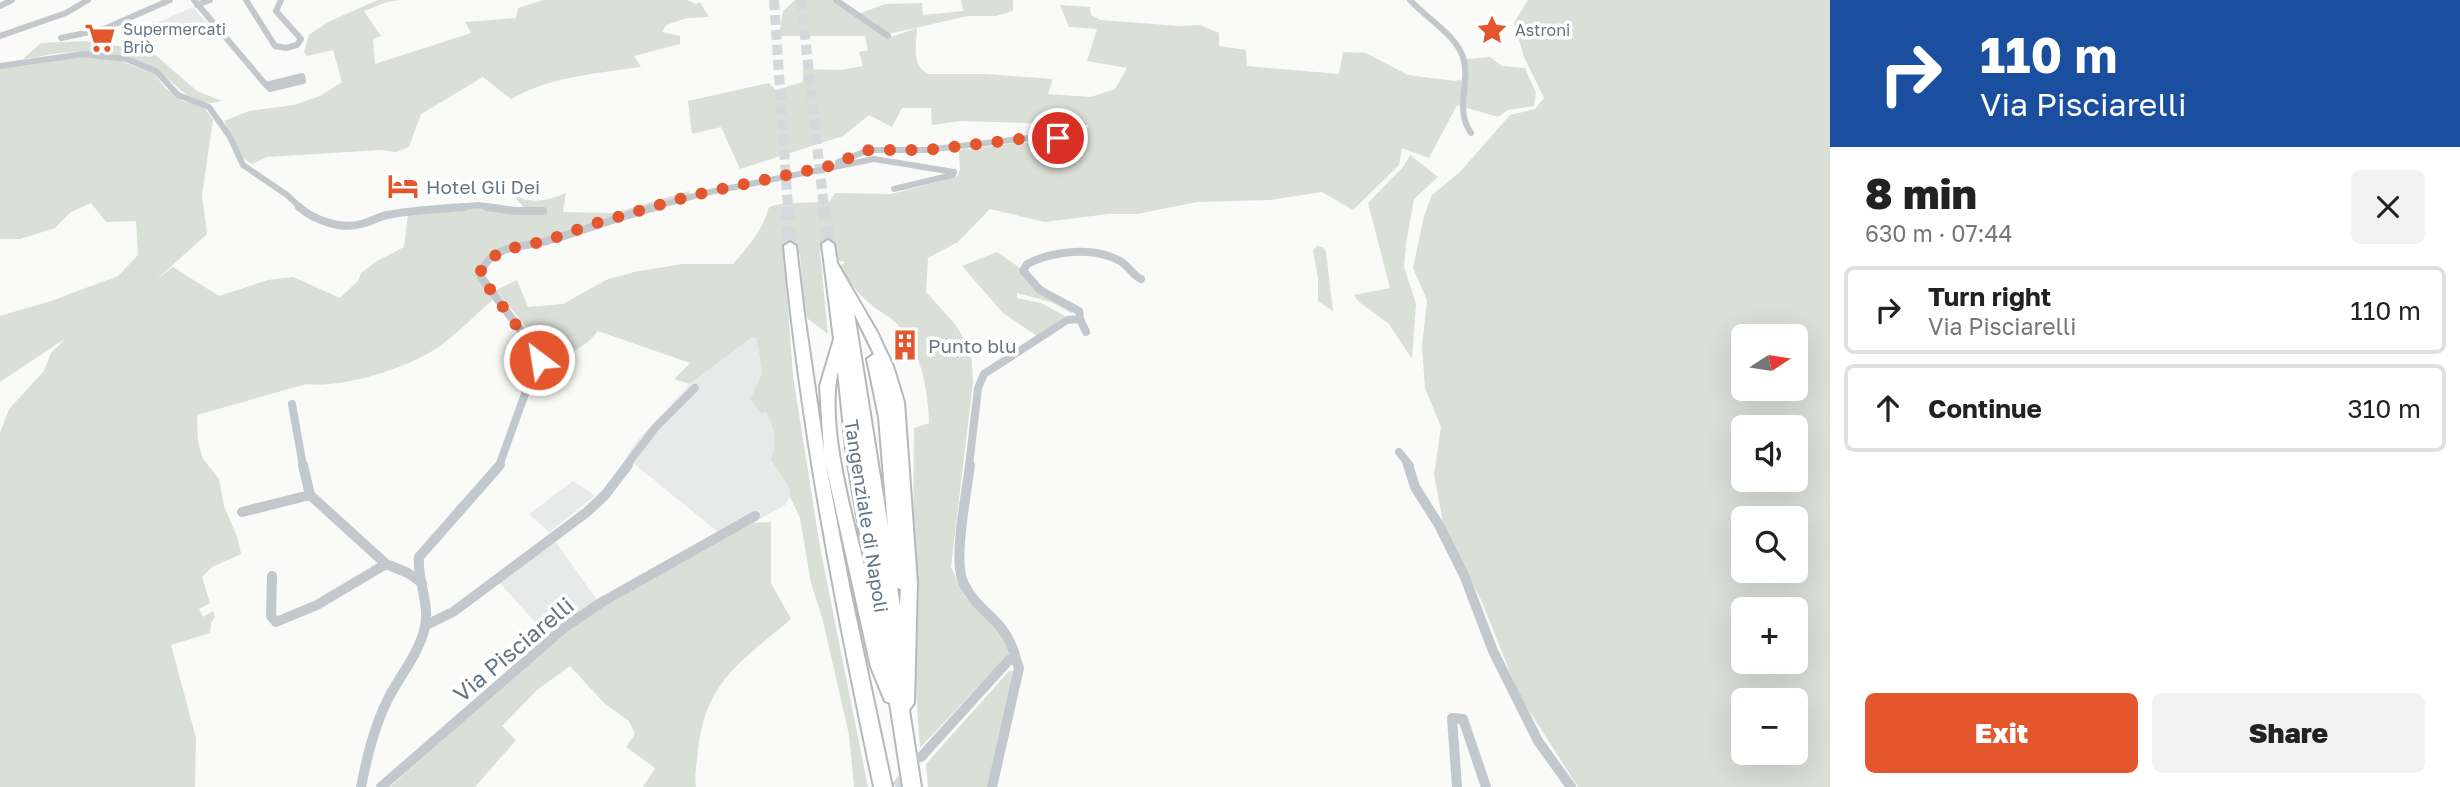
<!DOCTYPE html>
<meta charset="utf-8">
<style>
body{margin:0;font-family:"Golos Text",sans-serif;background:#f2f2f2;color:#222;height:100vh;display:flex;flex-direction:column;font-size:26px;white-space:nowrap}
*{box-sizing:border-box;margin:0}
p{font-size:23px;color:#767676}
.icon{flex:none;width:38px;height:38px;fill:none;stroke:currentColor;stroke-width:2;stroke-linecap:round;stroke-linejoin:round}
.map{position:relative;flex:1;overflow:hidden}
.panel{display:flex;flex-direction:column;background:#fff;width:630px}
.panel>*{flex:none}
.banner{background:#1a4fa0;color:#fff;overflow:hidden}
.needle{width:46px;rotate:78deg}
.controls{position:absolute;left:1731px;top:324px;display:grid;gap:14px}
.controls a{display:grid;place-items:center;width:77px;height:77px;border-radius:10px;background:#fff;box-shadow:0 7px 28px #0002;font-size:35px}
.pin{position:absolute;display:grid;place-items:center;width:60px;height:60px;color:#fff;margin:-30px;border:4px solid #fff;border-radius:50%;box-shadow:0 2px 7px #0007}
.me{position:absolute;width:77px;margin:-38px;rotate:329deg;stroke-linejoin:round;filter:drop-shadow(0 0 5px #0008)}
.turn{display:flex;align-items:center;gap:24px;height:147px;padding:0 35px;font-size:32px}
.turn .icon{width:91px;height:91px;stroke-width:2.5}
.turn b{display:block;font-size:49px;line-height:60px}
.round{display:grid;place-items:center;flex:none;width:74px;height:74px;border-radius:10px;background:#f2f2f2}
.summary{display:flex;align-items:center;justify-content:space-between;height:119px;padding:0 35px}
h1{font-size:42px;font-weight:800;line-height:52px}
.action{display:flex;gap:14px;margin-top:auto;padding:14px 35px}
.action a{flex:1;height:80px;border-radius:10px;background:#e4572e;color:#fff;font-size:28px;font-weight:800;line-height:80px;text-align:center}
.action a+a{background:#f2f2f2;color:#222}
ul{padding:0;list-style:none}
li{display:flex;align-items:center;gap:21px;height:88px;margin:0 14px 10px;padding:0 21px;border:4px solid #e0e0e0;border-radius:10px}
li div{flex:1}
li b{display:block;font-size:26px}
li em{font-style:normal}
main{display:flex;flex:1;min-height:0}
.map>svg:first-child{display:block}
</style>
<main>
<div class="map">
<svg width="1830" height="787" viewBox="0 0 1830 787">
<rect width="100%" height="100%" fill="#fafaf8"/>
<path fill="#e8e9e9" d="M193 7 209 26 182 36 177 31 170 33 145 28Z
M752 337 757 339 762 374 750 399 766 412 777 439 771 460 789 487 790 497 785 505 725 538 626 457 637 441 690 384Z
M573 481 595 496 549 532 529 514Z
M554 539 601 606 552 641 499 582Z"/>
<path fill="#dadfd7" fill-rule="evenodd" d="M378 0H401L387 2 364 11 381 36 373 39 375 64 471 33 465 22 516 18 518 8 544 0H687L696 4 700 2 709 17 687 18 666 25 662 32 680 36V44L634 56 641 67C598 73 549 77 511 99L483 77 421 114 409 147 396 152 381 150 267 157 252 164 243 158 224 121 249 111 294 105 320 96 342 82 333 50 307 56 304 52 309 35 328 22Z
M795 0H832L888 38 917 28C916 45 911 65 928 74H986L1053 79 1048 94 1091 97 1115 89 1127 68 1087 61 1097 29 1069 27 1060 5 1090 7 1091 15 1101 20 1179 26 1200 25 1219 33V46L1246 50 1247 66 1339 74 1343 52 1366 53 1408 75 1455 81 1468 78 1466 59 1490 57 1502 66 1525 68 1536 93 1534 106 1508 110 1498 117 1457 105 1429 158 1402 148 1399 165 1353 210 1322 192 1270 200 1197 202 1137 214H1108L1045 222 990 209 958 242 928 258 926 292 955 324 971 350 973 382 951 567 965 597 999 625 1015 654 1006 657 920 748C911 641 913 535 914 428L929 423C928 388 921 352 898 325 889 315 876 310 867 301 856 292 847 278 841 266L845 262 838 261 835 246 831 244H823L820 252 828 334 808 319 804 311 800 255 792 247 784 250 793 376 820 547 868 787H854L849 735 823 621 811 583 800 518 790 497 789 487 771 460C778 437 775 433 766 412L761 413 750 399 762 374 757 339 752 337 690 384 674 379 690 363 598 331C583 349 568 357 545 355L530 332 496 290 517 280 528 307 563 304 606 280 634 272 683 264H733C748 246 763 230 769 207 783 201 812 204 830 201L835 193 891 194 957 177 960 170 959 150 1017 143 1080 142 1089 125 961 121 932 125 931 108H902L892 127 869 115 843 136 740 169 721 127 692 134 688 101 769 83 776 90 803 82V69L840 70 863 66 859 52 868 50 865 36H779L783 11Z
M961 0H1013V11L996 16H968L888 34 858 14 885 4 922 3 923 15 963 11Z
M1528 0H1830V787H1578L1519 695 1482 602 1444 527 1434 475 1441 427 1425 388 1422 346 1427 300 1413 268 1424 216 1432 195 1460 172 1510 115 1535 109 1544 98 1524 57 1514 23ZM1743 336H1796V388H1743ZM1743 427H1796V480H1743ZM1743 518H1796V570H1743ZM1743 609H1796V662H1743ZM1743 700H1796V752H1743Z
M84 41 151 51 197 91 222 101C186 112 173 72 142 63 124 58 102 53 83 52 64 50 42 57 23 59L41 43Z
M73 56 114 59 154 73 164 87 183 101 203 106 213 120 202 195 207 234 156 280 173 267 219 296 268 280 293 277 340 298 358 281 361 273 377 261 404 247 408 213 474 207 527 211 512 194C532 205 546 201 566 193L563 212 614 213 689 191V194L586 224 556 236 494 252 485 258 478 268V279L494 299C476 314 459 332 440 346 411 367 342 389 306 384L197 415 198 442 203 459 219 479 224 506 238 539 241 554 212 567 202 577 210 603 199 609 203 617 213 611 215 617 211 623 210 633 171 645 196 738 195 787H0V433L9 409 44 371 51 353 66 338 0 382V316L51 301 118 276 138 255 136 221 106 222 91 203 71 212 55 228 20 239H0V67Z
M1410 155 1438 177 1414 199 1406 244 1404 267 1416 304 1412 359 1389 324 1359 302 1354 295 1390 288 1368 203 1404 166Z
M1317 246 1323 247 1326 252 1333 311 1318 301V278L1313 250Z
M997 252 1020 268 1023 278 1035 288 1074 312 1071 313 1051 302 1017 293V298L1041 303 1065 316 1037 336 1003 313 962 266Z
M771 522V583L791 619C742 661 706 680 698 750 697 762 694 775 696 787H643L655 768 626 747 635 734 629 721 605 704 570 666 537 690 502 726 516 740 475 787H390L552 641 601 606 752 523Z
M1009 671H1013L1012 678 987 787H928L926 764Z"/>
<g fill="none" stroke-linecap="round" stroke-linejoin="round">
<path stroke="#d5d9db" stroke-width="10" stroke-dasharray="10 4.5" stroke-linecap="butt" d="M896 787 907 773"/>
<path stroke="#d5d9db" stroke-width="10" stroke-dasharray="10 5" stroke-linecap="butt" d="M774 0 788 208
M801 0 824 208"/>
<path stroke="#d5d9db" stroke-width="13" stroke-dasharray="13 7" stroke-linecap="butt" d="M787 207 790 246
M824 207 828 244"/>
<g stroke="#b4b9bd" stroke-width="4">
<path id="motorway" d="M828 240 834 244 837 263 877 332 893 366 904 402 917 583 914 703 909 710 921 787H903L890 703 885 701 871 667 825 460 849 585 892 787H874C836 608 801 429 784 246L790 242 796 246 804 314 824 451 820 386 834 339 822 244ZM854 313 874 354 867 359 879 417 888 527ZM838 371 847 458 869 586C856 528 824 428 838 371ZM897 588 901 589 900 606Z"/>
</g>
<path stroke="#c3c8cc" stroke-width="6" d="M194 0 266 85
M246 0 275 46 286 48 297 45 301 39 276 11 281 0
M836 0 888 36
M1410 0C1426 18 1455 34 1463 57 1471 83 1454 109 1471 133
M197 5 210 0
M0 6 12 0
M0 36 66 13 88 0
M61 38 104 29 170 0
M0 66 83 54 126 59 156 71 178 95 209 107 230 137 243 165 287 195 301 208
M302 76 303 81 270 89 266 85Z
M838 162 869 150H926L1037 137H1074
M448 208 478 205 498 208
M650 208 705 193 874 159 954 172 953 175 894 189"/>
<path stroke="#c3c8cc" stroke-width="8" d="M299 207C314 220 341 230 361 224 370 222 378 217 387 215 412 210 439 209 464 207
M487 207 515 211H543
M1080 319 1079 311 1040 290 1023 271 1027 264C1053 251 1093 246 1120 261 1129 266 1132 275 1141 279
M292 404 303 466
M1399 452 1410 466
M499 466 539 355 481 277C481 264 493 255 504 250 517 245 533 245 547 241 584 230 619 217 656 207
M626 466 655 428 695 388
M969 466 978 388 984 374 1067 320 1080 319 1086 332"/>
<path stroke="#c3c8cc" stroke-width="10" d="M303 465 310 495 386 564 408 573 422 583
M970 465C967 492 952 562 964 584 980 616 1006 618 1016 659
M1408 465 1415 487 1439 525 1464 575 1493 651 1538 741 1571 787
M242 512 310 495
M272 576 271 616 276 622 317 605 386 564
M426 625 453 612 587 512 605 495 628 465
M921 757 1009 660 1016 659 1019 668 992 787
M361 787C367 757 374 727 388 699 400 675 419 654 425 627 430 603 417 581 419 557L500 465
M381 787 565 627 602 602 755 516
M1457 787 1452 718 1463 719 1486 787"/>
<use href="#motorway" fill="#fff" fill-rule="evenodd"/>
</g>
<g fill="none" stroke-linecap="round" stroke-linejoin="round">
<path stroke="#e4572e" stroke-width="12" stroke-dasharray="0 21.6" d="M539 360 538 355 481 277V270L486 262 503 250 546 241 590 225 694 195 829 166 869 150H926L1037 137 1058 138"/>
</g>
<defs>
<g id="sight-bare" transform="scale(2.415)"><path d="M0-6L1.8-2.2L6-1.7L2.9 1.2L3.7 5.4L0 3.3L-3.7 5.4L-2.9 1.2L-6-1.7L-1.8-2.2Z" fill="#e4572e" stroke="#fff" stroke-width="2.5" paint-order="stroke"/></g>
<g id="supermarket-bare" transform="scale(2.415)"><path d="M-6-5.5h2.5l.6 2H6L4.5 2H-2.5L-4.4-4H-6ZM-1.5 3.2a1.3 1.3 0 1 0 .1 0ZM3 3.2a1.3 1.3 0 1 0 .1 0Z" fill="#e4572e" stroke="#fff" stroke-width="2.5" paint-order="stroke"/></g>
<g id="hotel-bare" transform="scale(2.415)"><path d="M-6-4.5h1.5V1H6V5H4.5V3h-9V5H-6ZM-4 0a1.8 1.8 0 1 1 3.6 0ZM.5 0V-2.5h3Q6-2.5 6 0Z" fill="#e4572e" stroke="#fff" stroke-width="2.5" paint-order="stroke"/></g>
<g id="building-bare" transform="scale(2.415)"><path d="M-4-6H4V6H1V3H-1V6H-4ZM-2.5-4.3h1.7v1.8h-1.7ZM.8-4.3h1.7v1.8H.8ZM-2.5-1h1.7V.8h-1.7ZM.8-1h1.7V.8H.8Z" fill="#e4572e" stroke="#fff" stroke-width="2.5" paint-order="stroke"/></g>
</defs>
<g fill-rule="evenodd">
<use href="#sight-bare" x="1492" y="30"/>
<use href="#supermarket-bare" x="100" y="38"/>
<use href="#hotel-bare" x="403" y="186"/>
<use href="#building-bare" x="905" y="345"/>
</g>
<g text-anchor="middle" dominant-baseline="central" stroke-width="7" stroke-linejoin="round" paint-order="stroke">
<g font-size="16" fill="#657683" stroke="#fff" text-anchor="start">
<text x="123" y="29">Supermercati<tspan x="123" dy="18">Briò</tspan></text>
<text x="1515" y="30">Astroni</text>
</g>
<g font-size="19" fill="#657683" stroke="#fff" text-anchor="start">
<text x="426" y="186">Hotel Gli Dei</text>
<text x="928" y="345">Punto blu</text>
</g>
<g font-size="19" fill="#657683" stroke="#fff">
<text transform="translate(867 516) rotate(81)">Tangenziale di Napoli</text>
</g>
<g font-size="23" fill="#657683" stroke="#fff">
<text transform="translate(513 649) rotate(-40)">Via Pisciarelli</text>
</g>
</g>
</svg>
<div class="controls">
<a><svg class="needle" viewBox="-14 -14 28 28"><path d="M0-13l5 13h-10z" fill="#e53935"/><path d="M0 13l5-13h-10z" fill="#767676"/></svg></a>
<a><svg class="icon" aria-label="sound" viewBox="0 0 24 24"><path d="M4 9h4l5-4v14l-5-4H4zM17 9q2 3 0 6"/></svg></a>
<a><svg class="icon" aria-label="search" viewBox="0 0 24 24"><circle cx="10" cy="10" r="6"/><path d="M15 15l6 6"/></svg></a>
<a>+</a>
<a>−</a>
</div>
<div class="pin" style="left:1058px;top:138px;background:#d93025"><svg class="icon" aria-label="arrive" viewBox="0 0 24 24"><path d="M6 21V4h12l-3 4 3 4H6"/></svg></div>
<svg class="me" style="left:539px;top:360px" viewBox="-20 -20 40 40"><circle r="17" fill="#e4572e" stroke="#fff" stroke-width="3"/><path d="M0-11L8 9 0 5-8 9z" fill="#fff"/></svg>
</div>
<section class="panel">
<div class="banner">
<div class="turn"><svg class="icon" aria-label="right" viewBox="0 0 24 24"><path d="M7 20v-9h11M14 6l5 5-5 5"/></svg><div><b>110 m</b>Via Pisciarelli</div></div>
</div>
<div class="summary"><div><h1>8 min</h1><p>630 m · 07:44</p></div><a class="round"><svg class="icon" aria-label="close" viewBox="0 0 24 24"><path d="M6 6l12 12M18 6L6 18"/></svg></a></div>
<ul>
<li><svg class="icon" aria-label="right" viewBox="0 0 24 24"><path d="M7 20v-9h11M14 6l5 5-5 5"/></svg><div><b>Turn right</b><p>Via Pisciarelli</p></div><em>110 m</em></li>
<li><svg class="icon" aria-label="ahead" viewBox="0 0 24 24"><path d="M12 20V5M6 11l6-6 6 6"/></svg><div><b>Continue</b></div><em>310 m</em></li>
</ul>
<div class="action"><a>Exit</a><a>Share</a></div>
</section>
</main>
